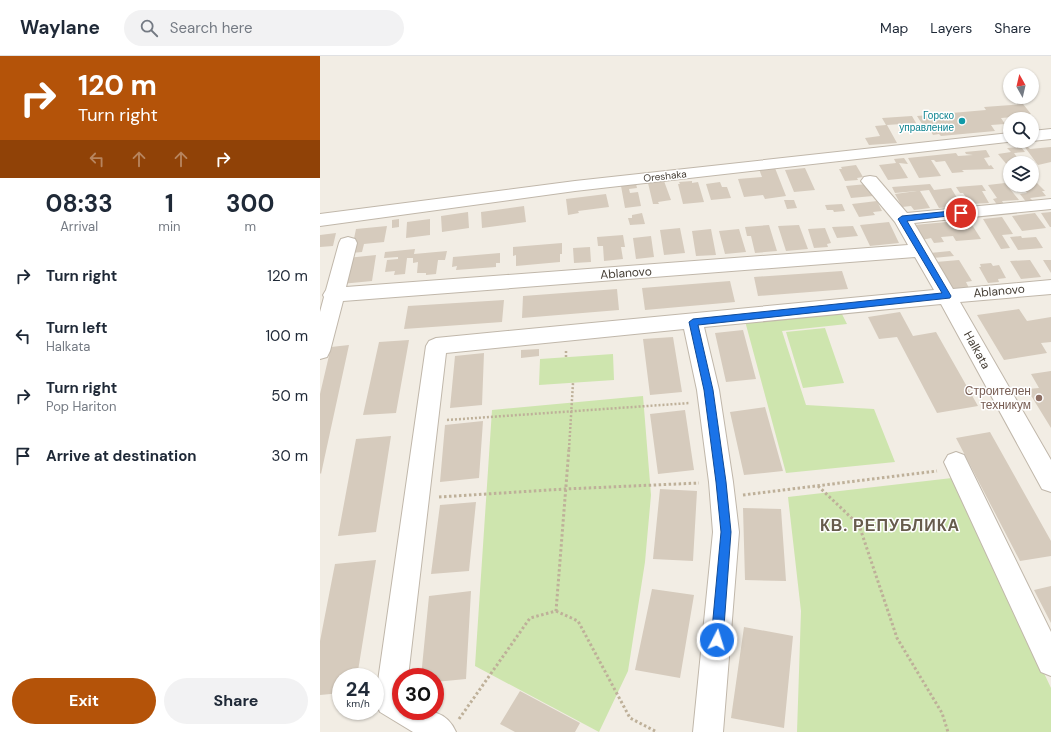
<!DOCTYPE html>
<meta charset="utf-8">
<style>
body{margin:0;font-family:"DM Sans",sans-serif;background:#f2f2f3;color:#1f2937;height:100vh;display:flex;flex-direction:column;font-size:15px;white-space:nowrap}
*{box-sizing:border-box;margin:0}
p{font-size:13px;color:#747a83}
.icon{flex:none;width:22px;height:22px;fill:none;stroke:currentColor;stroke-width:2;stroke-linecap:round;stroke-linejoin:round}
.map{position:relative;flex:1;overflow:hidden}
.side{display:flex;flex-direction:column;background:#fff;width:320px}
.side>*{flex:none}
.hud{background:#b45309;color:#fff;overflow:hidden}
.needle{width:26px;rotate:352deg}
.buttons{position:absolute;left:683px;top:12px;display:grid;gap:8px}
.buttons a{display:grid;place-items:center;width:36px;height:36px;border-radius:50%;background:#fff;box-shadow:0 1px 3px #0004;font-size:20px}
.speed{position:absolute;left:12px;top:612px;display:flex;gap:8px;font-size:20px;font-weight:700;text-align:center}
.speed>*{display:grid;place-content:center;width:52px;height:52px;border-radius:50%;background:#fff;box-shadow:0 1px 3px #0004;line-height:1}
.speed small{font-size:10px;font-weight:400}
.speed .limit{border:6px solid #d22;background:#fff;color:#111}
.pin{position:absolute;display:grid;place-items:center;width:34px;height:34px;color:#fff;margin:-17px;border:2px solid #fff;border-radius:50%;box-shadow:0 1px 4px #0007}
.me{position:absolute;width:44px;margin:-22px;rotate:5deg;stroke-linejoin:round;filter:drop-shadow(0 0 3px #0008)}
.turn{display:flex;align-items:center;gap:14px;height:84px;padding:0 12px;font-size:18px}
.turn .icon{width:52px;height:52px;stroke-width:2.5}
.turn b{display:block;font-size:28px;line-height:34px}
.lanes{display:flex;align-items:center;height:38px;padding:0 12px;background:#0003;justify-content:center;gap:20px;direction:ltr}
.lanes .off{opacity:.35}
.eta{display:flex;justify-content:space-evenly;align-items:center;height:68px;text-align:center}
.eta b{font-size:24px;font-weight:700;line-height:28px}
.primary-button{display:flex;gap:8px;margin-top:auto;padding:8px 12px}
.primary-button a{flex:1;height:46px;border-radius:24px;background:#b45309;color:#fff;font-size:16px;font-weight:700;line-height:46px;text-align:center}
.primary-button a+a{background:#f2f2f3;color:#1f2937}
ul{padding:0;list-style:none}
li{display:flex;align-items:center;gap:12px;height:60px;padding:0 12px}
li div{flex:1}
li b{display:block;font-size:15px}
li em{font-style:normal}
header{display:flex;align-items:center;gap:24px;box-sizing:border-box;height:56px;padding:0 20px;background:#fff;border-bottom:1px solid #e0e1e3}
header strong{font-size:19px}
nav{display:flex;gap:22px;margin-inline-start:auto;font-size:14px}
.search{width:280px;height:36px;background:#f2f2f3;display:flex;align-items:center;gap:10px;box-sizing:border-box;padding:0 14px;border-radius:22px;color:#747a83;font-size:15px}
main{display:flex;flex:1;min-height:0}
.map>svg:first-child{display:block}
</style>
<header>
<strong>Waylane</strong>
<div class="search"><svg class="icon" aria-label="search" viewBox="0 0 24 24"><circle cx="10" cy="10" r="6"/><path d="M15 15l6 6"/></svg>Search here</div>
<nav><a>Map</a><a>Layers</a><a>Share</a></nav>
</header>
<main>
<section class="side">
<div class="hud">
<div class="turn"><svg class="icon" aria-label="right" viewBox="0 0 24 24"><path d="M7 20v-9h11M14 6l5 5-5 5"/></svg><div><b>120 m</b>Turn right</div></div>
<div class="lanes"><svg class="icon off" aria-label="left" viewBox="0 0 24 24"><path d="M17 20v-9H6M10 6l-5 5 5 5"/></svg><svg class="icon off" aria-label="ahead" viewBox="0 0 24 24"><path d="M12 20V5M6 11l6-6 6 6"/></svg><svg class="icon off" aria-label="ahead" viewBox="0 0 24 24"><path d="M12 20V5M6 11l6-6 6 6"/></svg><svg class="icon" aria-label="right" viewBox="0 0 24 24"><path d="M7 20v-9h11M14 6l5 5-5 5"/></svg></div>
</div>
<div class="eta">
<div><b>08:33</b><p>Arrival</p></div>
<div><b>1</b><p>min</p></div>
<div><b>300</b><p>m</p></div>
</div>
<ul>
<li><svg class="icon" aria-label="right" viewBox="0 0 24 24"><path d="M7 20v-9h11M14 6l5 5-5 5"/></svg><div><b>Turn right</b></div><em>120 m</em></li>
<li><svg class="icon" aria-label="left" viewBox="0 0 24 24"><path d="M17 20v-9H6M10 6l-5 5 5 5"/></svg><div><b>Turn left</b><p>Halkata</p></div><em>100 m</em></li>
<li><svg class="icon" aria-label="right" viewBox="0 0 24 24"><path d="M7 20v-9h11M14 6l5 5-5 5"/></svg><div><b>Turn right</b><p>Pop Hariton</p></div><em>50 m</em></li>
<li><svg class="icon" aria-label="arrive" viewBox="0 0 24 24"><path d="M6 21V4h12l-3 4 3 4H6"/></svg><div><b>Arrive at destination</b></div><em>30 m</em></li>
</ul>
<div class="primary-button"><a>Exit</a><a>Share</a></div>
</section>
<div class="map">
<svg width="731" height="676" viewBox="0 0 731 676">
<rect width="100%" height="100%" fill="#f2ede4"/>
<path fill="#cee5ae" d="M521 256 527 268 462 275 486 349 554 353 575 406 466 417 425 265Z
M505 272 524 327 483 332 466 276Z
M293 298 294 324 219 329 220 303Z
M323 340 331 439 325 506 308 615 279 676 155 610 172 354Z
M632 422 731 632V676H477L481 555 468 441Z"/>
<path fill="#d6cbbd" d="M703 48 711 58H707L708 60 681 62 685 68 671 69 675 75 621 80 619 78 613 79 608 70 604 71 597 60 666 54 664 51Z
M592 60 596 67 567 69 577 87 549 89 545 82 560 80 555 70 566 69 562 62Z
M704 90H707L710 93 731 91V106L718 109Z
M701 91 705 96 694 97 701 107H690V110H688L678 98 691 96 687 92Z
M666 94 670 101 664 102 669 110 671 109 674 113 642 114 644 116 632 117 625 105 616 106 614 104H611L621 120 599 122 588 102 636 97 638 100 653 99 646 98 645 96Z
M584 102 588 108 579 107 588 122 568 124 559 109 576 107 574 103Z
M536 109 543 121 537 122 538 124 525 125 519 113H522L521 111Z
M455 112 466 140 445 143 443 139 424 141 418 123 442 121 439 113Z
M485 112 495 134 474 136 465 114Z
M344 125 351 144 338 146 339 148H333L328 127Z
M372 125V127L378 126 384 146 363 148 358 128H360L359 126Z
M400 126 402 131H407L411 142 391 144 386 128Z
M716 126 725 135H722L726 140 710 142 714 146 707 147 700 138 707 137 701 129H712V127Z
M685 127 699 144 682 145 685 150H678L673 143 677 142 668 129Z
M316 128 317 132 309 133 310 137 318 136 321 150 305 152 301 130Z
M547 128 553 140 531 142 526 130Z
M610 128 614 134 631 132 642 150 619 152 609 134 600 135 610 152 594 154 591 150 582 151 575 138 597 135 575 137 572 131Z
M662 129 666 135H662L669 147 650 148 654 154H649L644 146H649L643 137H640L636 131Z
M286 138 289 151 258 155 259 157 248 159 246 143Z
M464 144H474L477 152 467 153Z
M557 145 562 155 553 156 555 159 539 161 532 148Z
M522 148 525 155 514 156 513 154H507L505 149Z
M204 150 206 166 162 172 161 156Z
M148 156 149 172 122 176 121 160Z
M731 156V171H730L721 157Z
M322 157 325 168 310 169 308 162H312V159Z
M715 157 726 172 702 175 692 160Z
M682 161 693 178 682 179 690 192 681 193 663 163Z
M79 163V171L72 172V164Z
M110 163V179L86 182 87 166Z
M649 164 661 183 636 185 633 180 621 181 624 186 614 187 611 182 602 184 594 169Z
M569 166 579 187 550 190 540 169Z
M449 169 457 195 435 197 431 180H427L425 171Z
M479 169 488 193 466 195 458 170Z
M67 170 64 186 44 188 42 196 31 197 36 173Z
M533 170 538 180 517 182 512 171Z
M360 172 365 197 344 199 340 174Z
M505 172 511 187 507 188 508 191 494 192 488 173Z
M391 173 396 199 376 200 372 175Z
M419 173 426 196 405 198 399 175Z
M16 177 13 190 0 191V179Z
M303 179 305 191H301L303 203 284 205 283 190H278L277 181Z
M331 180 334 201 316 203 313 182Z
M701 180 702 182 716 181 723 192 698 194 690 181Z
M242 187V198H240V206L196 210V199L193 200V191Z
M270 191 271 206 254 207 253 192Z
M95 193 94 198 127 195 125 204H118L116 218 106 219V217H97L98 206 93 207V202H87L85 218 74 219 75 215 65 216 67 204 78 203V201L64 202 65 196Z
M630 195 634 200 613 202 610 197Z
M180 197V207H176V211L136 214 137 210 132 211 133 201Z
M56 199 52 225 21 228 27 202Z
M639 204 652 225 646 226 651 236 632 238 616 206Z
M710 204 721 221 701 223 690 205Z
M723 204H731V217Z
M671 207 673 210 679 209 686 222 678 223 679 226 668 227 659 211H661L660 208Z
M522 215 528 233 438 240 434 221Z
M410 225 415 246 325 254 322 232Z
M297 233 299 254 202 262 203 240Z
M184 244 182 266 84 273 88 250Z
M699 253 707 265 731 261V286L721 287 727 297 684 304 657 259Z
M580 256 593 280 616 276 658 350 617 357 577 281 559 283 548 261Z
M423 274 436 323 406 326 395 277Z
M353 281 362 336 330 339 323 283Z
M89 284 76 357 43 359 59 286Z
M29 289 1 418 0 417V338L11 291Z
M219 293V300L201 302V294Z
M164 297 162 349 130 352 135 300Z
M731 315V372L707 333 719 332 711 318Z
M445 351 463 415 424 419 410 356Z
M365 354 374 414 338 418 330 358Z
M163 365 159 422 120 426 125 369Z
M670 376 731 485V500L700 505 636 382Z
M71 380 56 476 18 480 36 383Z
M340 433 377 435 373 505 333 503Z
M156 446 149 515 111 518 120 449Z
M423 452 461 453 466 525 425 524Z
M56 504 37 621H21V637L0 639V585L15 508Z
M731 530V567L714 534Z
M332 533 374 539 360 622 315 614Z
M151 535 146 623 115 626V621H101L109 540Z
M424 571 473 580 464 672 411 662Z
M200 635 260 667 255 676H195L180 668Z"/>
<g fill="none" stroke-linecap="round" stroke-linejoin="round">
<g stroke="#c0b7aa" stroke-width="2">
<path id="street" d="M731 73V83L712 85V75Z
M690 77V85H696L255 135 0 170V158L255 125Z
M550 120 556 121 587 157 731 143V153L594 167 633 233 731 224V238L640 246 731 404V436L722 433 621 248 384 271 399 334 413 426 419 476 403 676H373L393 476 389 426 377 334 364 273 126 297 88 621H81V655C104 655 125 651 136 676H93L60 656 55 646 106 290 109 285 116 282 614 234 595 201 23 245 10 295 7 301 0 303V256L4 241 3 239 6 234 19 187 21 183 28 181 35 183 37 187 26 231 588 189 575 166 541 125 544 121Z
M636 396 644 399 731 576V620L721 616 624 406 628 399Z"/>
</g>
<path stroke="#beb099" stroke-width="2.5" stroke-dasharray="2 2" stroke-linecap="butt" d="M246 295V301
M127 364 370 347
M249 393 253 327"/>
<path stroke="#beb099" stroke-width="3" stroke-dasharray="2.5 2.5" stroke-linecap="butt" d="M498 430 539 469 577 582 622 657 628 676
M423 439 617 415
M119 441 245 433 379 427
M236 555 258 565 310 662 337 676
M139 663 210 562 236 555 249 392"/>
<use href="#street" fill="#fff" fill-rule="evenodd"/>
</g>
<path fill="#1a73e8" stroke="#114b97" d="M641 154 644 155V158L587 165 631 240 630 242 378 269 393 334 406 426 411 476 403 584 401 588 397 590 393 588 391 584 401 476 396 426 384 334 369 266 373 263 622 237 578 163 582 160Z"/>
<circle fill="#0f9aa8" stroke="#fff" stroke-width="1.5" cx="642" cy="65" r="4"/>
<circle fill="#8d6e63" stroke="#fff" stroke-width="1.5" cx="719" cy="342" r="4"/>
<g text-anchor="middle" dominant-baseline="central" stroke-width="3" stroke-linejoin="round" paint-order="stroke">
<g font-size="10" fill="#0d838f" stroke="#fff" text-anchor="end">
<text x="634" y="59">Горско<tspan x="634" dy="12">управление</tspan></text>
</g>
<g font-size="10" fill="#443d34" stroke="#fff">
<text transform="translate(345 120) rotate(-6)">Oreshaka</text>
</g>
<g font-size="12" fill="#443d34" stroke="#fff">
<text transform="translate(306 217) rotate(-4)">Ablanovo</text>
<text transform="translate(679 235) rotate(-5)">Ablanovo</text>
<text transform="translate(657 294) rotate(61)">Halkata</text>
</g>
<g font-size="12" fill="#785e54" stroke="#fff" text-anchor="end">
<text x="711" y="335">Строителен<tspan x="711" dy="14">техникум</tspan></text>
</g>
<g font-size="16" font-weight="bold" letter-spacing="1" fill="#665b4c" stroke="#fff">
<text x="570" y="469">КВ. РЕПУБЛИКА</text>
</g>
</g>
</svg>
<div class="buttons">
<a><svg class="needle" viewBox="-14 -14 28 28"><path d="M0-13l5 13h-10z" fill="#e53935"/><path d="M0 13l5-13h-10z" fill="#747a83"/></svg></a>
<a><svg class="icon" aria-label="search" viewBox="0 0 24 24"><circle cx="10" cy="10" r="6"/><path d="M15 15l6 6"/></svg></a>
<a><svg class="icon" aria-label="layers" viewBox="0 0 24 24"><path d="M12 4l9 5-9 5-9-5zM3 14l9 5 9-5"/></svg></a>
</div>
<div class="speed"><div>24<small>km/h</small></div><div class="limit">30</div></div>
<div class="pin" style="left:641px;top:157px;background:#d93025"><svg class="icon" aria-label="arrive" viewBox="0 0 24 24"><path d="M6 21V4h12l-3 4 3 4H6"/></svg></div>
<svg class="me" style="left:397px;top:584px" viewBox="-20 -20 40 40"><circle r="17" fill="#1a73e8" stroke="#fff" stroke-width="3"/><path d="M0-11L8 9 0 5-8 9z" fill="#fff"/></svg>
</div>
</main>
